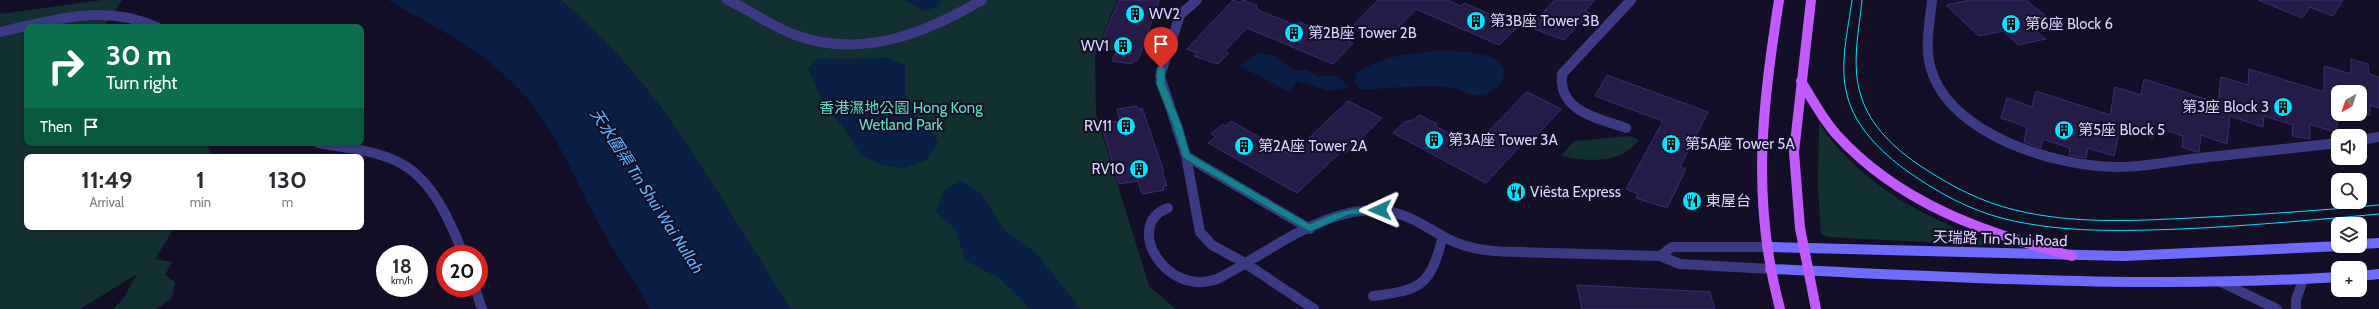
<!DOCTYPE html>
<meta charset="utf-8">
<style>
body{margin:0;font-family:Cabin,"Noto Sans TC",sans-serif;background:#f2f2f3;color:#2b2b33;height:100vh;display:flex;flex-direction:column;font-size:15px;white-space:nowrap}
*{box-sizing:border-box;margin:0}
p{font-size:13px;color:#7c7c81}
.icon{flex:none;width:22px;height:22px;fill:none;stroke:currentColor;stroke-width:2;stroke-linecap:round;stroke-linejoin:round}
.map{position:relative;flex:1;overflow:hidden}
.side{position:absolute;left:24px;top:154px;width:340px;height:76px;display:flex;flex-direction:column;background:#fff;border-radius:8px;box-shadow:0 1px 3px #0004}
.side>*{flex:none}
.hud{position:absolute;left:24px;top:24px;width:340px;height:122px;border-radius:8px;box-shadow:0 1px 3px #0004;background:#0b6e4f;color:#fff;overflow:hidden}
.needle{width:26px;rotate:219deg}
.buttons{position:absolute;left:2331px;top:85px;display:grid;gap:8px}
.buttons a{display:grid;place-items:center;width:36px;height:36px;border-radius:8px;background:#fff;box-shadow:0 1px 3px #0004;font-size:20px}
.speed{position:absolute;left:376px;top:245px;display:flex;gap:8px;font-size:20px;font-weight:700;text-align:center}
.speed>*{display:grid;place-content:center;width:52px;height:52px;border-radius:50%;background:#fff;box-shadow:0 1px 3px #0004;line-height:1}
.speed small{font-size:10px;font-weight:400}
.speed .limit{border:6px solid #d22;background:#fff;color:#111}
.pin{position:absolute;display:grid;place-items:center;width:34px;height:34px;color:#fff;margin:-41px -17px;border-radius:50% 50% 50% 0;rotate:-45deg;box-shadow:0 0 4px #0007}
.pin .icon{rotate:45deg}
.me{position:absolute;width:44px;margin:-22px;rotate:269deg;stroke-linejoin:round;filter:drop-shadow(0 0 3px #0008)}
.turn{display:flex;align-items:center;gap:14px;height:84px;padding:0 16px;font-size:18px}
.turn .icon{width:52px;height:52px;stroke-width:2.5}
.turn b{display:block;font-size:28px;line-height:34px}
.then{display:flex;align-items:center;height:38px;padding:0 16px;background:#0003;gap:8px;font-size:15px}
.eta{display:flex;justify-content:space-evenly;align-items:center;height:68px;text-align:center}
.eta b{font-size:24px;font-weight:700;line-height:28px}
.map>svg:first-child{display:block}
</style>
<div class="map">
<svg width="2379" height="309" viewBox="0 0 2379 309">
<rect width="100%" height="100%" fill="#130f26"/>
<path fill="#12302f" d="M102 0H122L104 27H27V143H206L213 157H27V227H175L155 259 172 262 165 275 175 282 172 298 156 309H113L123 299 137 274 80 309H0V14Z
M560 0H1117L1095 55 1096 114 1149 286 1176 309H791C720 201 662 82 560 0Z
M1819 123C1861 187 1931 221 2001 246L1828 237 1821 234 1818 188Z
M1629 136 1639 140C1621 164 1587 162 1561 156L1574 141Z"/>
<path fill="#0a1f44" d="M388 0H560C662 82 720 202 791 309H650C632 277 611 247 594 215 570 170 551 120 514 84 478 48 432 25 388 0Z
M904 0H940V6L924 11Z
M1438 51C1454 51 1515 50 1502 80 1498 88 1491 93 1483 95 1470 97 1460 88 1448 87 1422 84 1386 89 1360 90L1354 82 1356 73C1379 57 1410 53 1438 51Z
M1258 52 1275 56 1293 70H1306L1320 77 1332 75 1338 77 1350 87 1328 91 1296 81 1291 93 1240 66Z
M889 58 905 65V94L915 118 929 128 938 143 926 160 905 168 882 165 860 155 850 137 821 99 808 68 818 59Z
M961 181 981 193 1005 231 1036 253 1081 309H1031L1000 279 965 260 956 230 936 212 944 190Z"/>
<path fill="#241b47" stroke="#3b2d73" d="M1119 0H1159L1142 50 1137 61H1133L1132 64 1112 61 1117 50 1099 48Z
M1233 0 1240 3 1243 0 1258 6 1256 8 1260 11 1296 25 1299 22 1353 43 1333 64 1247 28 1225 51 1229 53 1218 64 1194 56 1197 53 1187 49Z
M1378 0H1447L1461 6 1464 3 1519 26 1499 45 1416 9 1386 40 1351 28Z
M1555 0H1595L1585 11 1590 13 1564 40 1529 27Z
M1970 0H2026L2052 21 2030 26 2046 39 2018 45 2003 31 1979 36 1946 5Z
M2258 0H2343L2333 16 2310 7 2302 18Z
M2351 59 2368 64 2369 74 2379 77V108L2370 105V115L2360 112V92H2338L2337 133 2310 124V139L2292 136 2293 125 2264 116 2263 127 2230 116 2227 144 2201 135 2199 152H2196L2182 147 2183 136 2155 127 2153 138 2120 127 2114 156 2088 148 2086 158 2069 155 2070 148 2043 139 2041 148 2024 142 2027 127 2001 118 2007 98 2032 107 2036 91 2110 115 2115 87 2141 95 2144 79 2218 103 2221 77 2248 85 2249 69 2324 92V66L2351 74Z
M1607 75 1708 112 1680 167 1686 169 1667 208 1636 198 1638 194 1626 189 1663 121 1595 96Z
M1527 92 1561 109 1530 143 1525 141 1486 183 1393 133 1405 122 1415 119 1419 115 1437 124 1435 126 1474 146Z
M1348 101 1382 118 1346 153 1342 151 1297 193 1208 143 1216 137 1211 134 1223 124 1226 126 1231 121 1291 155Z
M1137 106 1138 109 1142 108 1164 172H1162L1167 186H1163L1164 190 1142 194 1138 181 1119 184 1101 124 1120 121 1117 109Z
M1577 285 1710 292 1715 309H1582Z"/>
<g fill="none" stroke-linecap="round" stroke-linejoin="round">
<path stroke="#3d3a85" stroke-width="10" d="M727 0C750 10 771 26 795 35 860 59 925 34 982 0
M1197 0 1180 15 1160 76 1186 156 1200 232 1212 245 1245 263 1314 309
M1932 0C1930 22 1924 47 1931 69 1951 136 2057 167 2119 167 2142 167 2167 162 2191 159 2240 154 2289 148 2338 143
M0 32C54 20 104 3 157 27
M1626 128C1598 118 1558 112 1562 74L1631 0
M2360 140 2379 137
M318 143C345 148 377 150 402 164 433 181 451 223 463 254
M1186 156 1310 229
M1168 208C1123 224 1165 298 1217 279 1270 253 1338 193 1402 215 1418 220 1432 231 1448 239 1470 250 1494 252 1519 252
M2223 283 2277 309
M475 288 482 309
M1373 296C1423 290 1430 285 1443 236
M2296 309V300L2303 280"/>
<path stroke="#3d3a85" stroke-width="10" d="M1519 252 1660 256 1680 264 1770 269
M1660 256 1672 247H1767"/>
<path stroke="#6f6bff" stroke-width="10" d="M2360 244 2379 243
M1767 247 2124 256 2342 246
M1770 269C1960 277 2148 289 2338 277
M2360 276 2379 274"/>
<path stroke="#c25bff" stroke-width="10" d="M1779 0C1762 110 1751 200 1780 309
M1811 0 1794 152 1800 228 1816 309
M1801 81C1812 99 1822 118 1836 134 1898 203 1985 233 2072 256"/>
<path stroke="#00e5ff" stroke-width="1" d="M1852 0C1848 31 1839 64 1847 95 1855 127 1881 152 1907 171 1937 192 1969 210 2005 219 2063 233 2122 231 2181 229 2247 226 2313 220 2379 214
M1862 0C1859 31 1851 65 1861 96 1870 126 1896 150 1922 167 1951 186 1981 202 2015 210 2072 224 2132 221 2190 218 2253 215 2316 211 2379 205"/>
</g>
<path fill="#187f8f" stroke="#10535d" d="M1161 65 1165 68V83L1182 126 1190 154 1310 224C1336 211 1351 208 1380 207L1383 208V213L1348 215 1310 232 1183 158 1173 126 1156 83 1157 68Z"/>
<defs>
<g id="building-disc" transform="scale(1)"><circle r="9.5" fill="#00e5ff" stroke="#130f26"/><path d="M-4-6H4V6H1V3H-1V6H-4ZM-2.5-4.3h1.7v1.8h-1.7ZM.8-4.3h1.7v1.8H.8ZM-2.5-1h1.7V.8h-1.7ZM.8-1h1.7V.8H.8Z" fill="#111"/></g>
<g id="restaurant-disc" transform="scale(1)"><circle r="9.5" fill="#00e5ff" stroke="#130f26"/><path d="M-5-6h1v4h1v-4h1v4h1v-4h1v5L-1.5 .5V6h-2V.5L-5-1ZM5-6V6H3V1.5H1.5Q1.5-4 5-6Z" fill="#111"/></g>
</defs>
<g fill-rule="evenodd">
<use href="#building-disc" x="1135" y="14"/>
<use href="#building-disc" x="1476" y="21"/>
<use href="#building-disc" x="2011" y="24"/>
<use href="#building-disc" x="1294" y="33"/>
<use href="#building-disc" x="1123" y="46"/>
<use href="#building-disc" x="2283" y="107"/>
<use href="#building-disc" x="1126" y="126"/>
<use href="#building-disc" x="2064" y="130"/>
<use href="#building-disc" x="1434" y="140"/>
<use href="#building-disc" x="1671" y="144"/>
<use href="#building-disc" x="1244" y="146"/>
<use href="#building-disc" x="1139" y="169"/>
<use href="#restaurant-disc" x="1516" y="192"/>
<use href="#restaurant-disc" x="1692" y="201"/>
</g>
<g text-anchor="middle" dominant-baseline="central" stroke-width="4" stroke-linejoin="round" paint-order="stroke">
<g font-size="15" fill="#d9d4ff" stroke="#130f26" text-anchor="start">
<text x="1149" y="14">WV2</text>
<text x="1490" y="21">第3B座 Tower 3B</text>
<text x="2025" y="24">第6座 Block 6</text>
<text x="1308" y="33">第2B座 Tower 2B</text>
<text x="1109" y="46" text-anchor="end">WV1</text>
<text x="2269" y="107" text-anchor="end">第3座 Block 3</text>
<text x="1112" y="126" text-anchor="end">RV11</text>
<text x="2078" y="130">第5座 Block 5</text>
<text x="1448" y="140">第3A座 Tower 3A</text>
<text x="1685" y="144">第5A座 Tower 5A</text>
<text x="1258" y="146">第2A座 Tower 2A</text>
<text x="1125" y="169" text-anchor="end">RV10</text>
<text x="1530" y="192">Viêsta Express</text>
<text x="1706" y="201">東屋台</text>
</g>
<g font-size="15" fill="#5fe0c0" stroke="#130f26">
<text x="901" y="108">香港濕地公園 Hong Kong<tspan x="901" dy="17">Wetland Park</tspan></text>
</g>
<g font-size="15" fill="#d9d4ff" stroke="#130f26">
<text transform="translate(2000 239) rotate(2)">天瑞路 Tin Shui Road</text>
</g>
<g font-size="16" font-style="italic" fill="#62b6ff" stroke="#130f26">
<text transform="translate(647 191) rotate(57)">天水圍渠 Tin Shui Wai Nullah</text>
</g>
</g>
</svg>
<div class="buttons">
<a><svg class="needle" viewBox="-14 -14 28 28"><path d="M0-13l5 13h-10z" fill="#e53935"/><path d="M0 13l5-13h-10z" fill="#7c7c81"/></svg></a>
<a><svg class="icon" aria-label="sound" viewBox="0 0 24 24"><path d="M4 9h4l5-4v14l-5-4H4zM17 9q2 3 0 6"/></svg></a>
<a><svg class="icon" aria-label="search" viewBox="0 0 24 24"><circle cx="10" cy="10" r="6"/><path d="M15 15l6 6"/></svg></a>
<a><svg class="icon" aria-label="layers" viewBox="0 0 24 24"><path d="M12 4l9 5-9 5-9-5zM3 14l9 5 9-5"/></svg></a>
<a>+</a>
</div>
<div class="speed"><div>18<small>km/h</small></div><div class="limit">20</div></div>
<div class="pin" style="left:1161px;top:68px;background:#d93025"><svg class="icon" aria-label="arrive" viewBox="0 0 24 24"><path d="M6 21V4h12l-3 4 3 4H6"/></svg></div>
<svg class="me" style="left:1380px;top:210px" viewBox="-20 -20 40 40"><path d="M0-17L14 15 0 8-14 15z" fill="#187f8f" stroke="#fff" stroke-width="4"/></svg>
<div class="hud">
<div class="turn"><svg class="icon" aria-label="right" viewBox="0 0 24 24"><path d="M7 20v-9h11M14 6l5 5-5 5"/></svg><div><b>30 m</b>Turn right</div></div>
<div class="then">Then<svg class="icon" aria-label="arrive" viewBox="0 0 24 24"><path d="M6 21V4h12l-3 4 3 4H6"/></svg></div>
</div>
<section class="side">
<div class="eta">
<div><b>11:49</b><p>Arrival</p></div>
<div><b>1</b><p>min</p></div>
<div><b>130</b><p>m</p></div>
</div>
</section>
</div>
